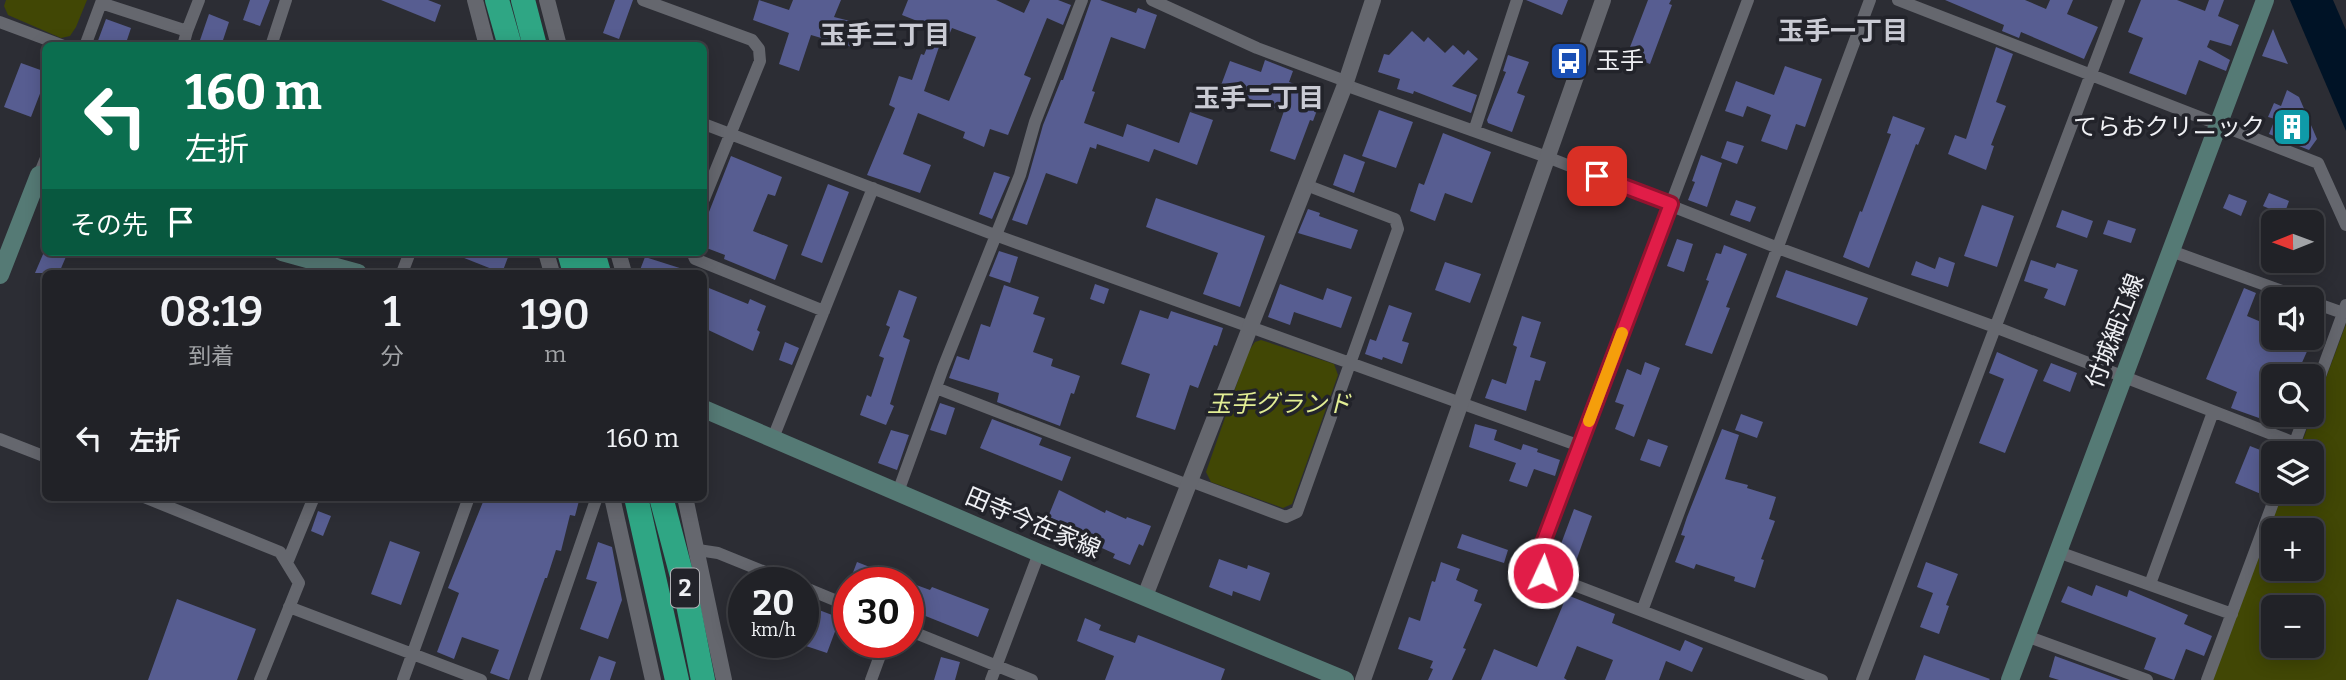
<!DOCTYPE html>
<html lang="ja">
<meta charset="utf-8">
<style>
body{margin:0;font-family:Bitter,"Noto Sans JP",serif;background:#2d2f33;color:#f1f3f6;height:100vh;display:flex;flex-direction:column;font-size:26px;white-space:nowrap}
*{box-sizing:border-box;margin:0}
p{font-size:23px;color:#a2a4a7}
.icon{flex:none;width:38px;height:38px;fill:none;stroke:currentColor;stroke-width:2;stroke-linecap:round;stroke-linejoin:round}
.map{position:relative;flex:1;overflow:hidden}
.sheet{position:absolute;left:42px;top:270px;width:665px;height:231px;display:flex;flex-direction:column;background:#212227;border-radius:10px;box-shadow:0 4px 18px #0003,0 0 0 2px #3e3f44}
.sheet>*{flex:none}
.guide{position:absolute;left:42px;top:42px;width:665px;height:214px;border-radius:10px;box-shadow:0 4px 18px #0003,0 0 0 2px #3e3f44;background:#0b6e4f;color:#fff;overflow:hidden}
.needle{width:46px;rotate:269deg}
.controls{position:absolute;left:2261px;top:210px;display:grid;gap:14px}
.controls a{display:grid;place-items:center;width:63px;height:63px;border-radius:10px;background:#212227;box-shadow:0 4px 18px #0003,0 0 0 2px #3e3f44;font-size:35px}
.speed{position:absolute;left:728px;top:567px;display:flex;gap:14px;font-size:35px;font-weight:700;text-align:center}
.speed>*{display:grid;place-content:center;width:91px;height:91px;border-radius:50%;background:#212227;box-shadow:0 4px 18px #0003,0 0 0 2px #3e3f44;line-height:1}
.speed small{font-size:18px;font-weight:400}
.speed .limit{border:10px solid #d22;background:#fff;color:#111}
.pin{position:absolute;display:grid;place-items:center;width:60px;height:60px;color:#fff;margin:-30px;border-radius:14px;box-shadow:0 4px 10px #0006}
.me{position:absolute;width:77px;margin:-38px;rotate:3deg;stroke-linejoin:round;filter:drop-shadow(0 0 5px #0008)}
.turn{display:flex;align-items:center;gap:24px;height:147px;padding:0 28px;font-size:32px}
.turn .icon{width:91px;height:91px;stroke-width:2.5}
.turn b{display:block;font-size:49px;line-height:60px}
.then{display:flex;align-items:center;height:66px;padding:0 28px;background:#0003;gap:14px;font-size:26px}
.eta{display:flex;justify-content:space-evenly;align-items:center;height:119px;text-align:center}
.eta b{font-size:42px;font-weight:600;line-height:49px}
ul{padding:0;list-style:none}
li{display:flex;align-items:center;gap:21px;height:98px;padding:0 28px}
li div{flex:1}
li b{display:block;font-size:26px}
li em{font-style:normal}
.map>svg:first-child{display:block}
</style>
<div class="map">
<svg width="2346" height="680" viewBox="0 0 2346 680">
<rect width="100%" height="100%" fill="#2c2d34"/>
<path fill="#414705" fill-rule="evenodd" d="M6 0H87L76 27 70 36 61 38 8 15 4 6Z
M2346 324V680H2213L2283 492H2312V453H2298ZM2273 530H2312V569H2273ZM2273 607H2312V646H2273Z
M1261 340 1334 364 1338 375 1292 504 1283 508 1211 482 1206 472 1248 352 1255 342Z"/>
<path fill="#001326" d="M2290 0H2333L2346 30V131Z"/>
<path fill="#575d91" fill-rule="evenodd" d="M250 0H270L260 26 243 20Z
M381 0H428L441 5 435 22Z
M615 0H633L619 39 603 33Z
M759 0 789 10 793 0H841L834 17 866 25 859 49 811 35 799 71 779 64 789 33 753 20Z
M908 0H996L1024 13 1030 0H1058L1071 5 1063 25 1047 18 1024 75 1031 78 1008 135 990 129 984 147 963 138 965 132 918 113 903 154 931 165 920 193 867 175 895 108 889 105 899 76 912 80 921 54 924 55 935 28 902 15ZM952 28 976 37 949 101 924 91 939 47 943 49Z
M1091 0H1100L1136 13 1138 8 1157 15 1145 49 1111 37 1092 91 1095 92 1084 123 1123 137 1127 124 1179 143 1190 112 1213 120 1197 165 1154 149 1149 162 1097 144 1096 149 1090 147 1077 184 1046 173 1027 225 1012 220 1028 178 1043 125 1061 80H1063Z
M1526 0H1568L1562 15Z
M1648 0H1671L1669 4 1672 5 1650 64 1627 55Z
M1945 0H2025L2046 9 2050 0H2073L2067 14 2098 27 2084 59 2021 32 2019 38 2002 31 2004 25Z
M2141 0H2177L2205 11 2209 0H2224L2218 16 2239 25 2231 46 2210 40 2207 47 2230 60 2226 71 2199 60 2186 95 2129 73 2143 38 2128 32Z
M209 14 229 22 221 46H198Z
M106 19 131 28 125 46H96Z
M2273 29 2279 44 2288 64 2262 56Z
M1412 31 1424 42 1428 37 1445 53 1453 45 1464 55 1468 50 1478 59 1452 86 1477 95 1471 113 1414 91 1413 94 1397 89 1400 79 1378 72 1384 54 1389 55Z
M1996 47 2013 54 1996 102 2006 106 1991 145 1994 146 1986 170 1948 154 1955 135 1966 139Z
M1508 55 1529 62 1517 93 1525 96 1512 132 1488 123 1487 120 1506 72 1503 71Z
M1265 60 1293 71 1289 82 1323 94 1313 121 1310 120 1295 160 1270 151 1284 111 1220 88 1230 61 1261 72Z
M21 63 46 72V78L31 117 4 107Z
M1785 66 1822 79 1805 127 1796 124 1787 150 1761 141 1771 115 1747 106 1743 117 1725 111 1736 81 1774 95Z
M2287 90 2299 97 2317 139 2309 150 2269 134 2275 119 2268 117 2274 103 2281 106Z
M1379 110 1413 122 1396 168 1362 156Z
M1893 116 1925 128 1918 145 1916 144 1869 268 1843 257 1860 211 1862 212 1891 134 1887 133Z
M1443 133 1491 152 1472 203 1445 193 1435 221 1410 211 1419 183 1424 185Z
M1727 141 1744 146 1737 164 1721 158Z
M1344 154 1365 162 1354 193 1333 185Z
M1701 155 1722 163 1707 207 1688 200 1695 182 1692 181Z
M731 156 782 177 775 196 768 194 753 231 788 245 775 280 724 259 725 255 704 247V230L707 217Z
M994 172 1010 177 992 219 979 214Z
M828 184 849 192 822 263 801 255Z
M2269 193 2289 201 2284 215 2263 206Z
M2229 194 2247 201 2241 216 2223 208Z
M1156 198 1265 236 1240 307 1203 294 1218 253 1146 227Z
M1736 200 1756 207 1750 222 1730 215Z
M1982 205 2014 216 1997 267 1964 256Z
M1308 209 1320 213 1319 216 1358 230 1351 249 1298 233Z
M2062 210 2093 221 2087 238 2056 227Z
M2108 220 2136 229 2131 243 2103 234Z
M1677 239 1693 244 1684 272 1667 266Z
M1724 245 1747 254 1726 307 1730 308 1712 354 1685 345 1709 281 1706 280 1716 253 1721 254Z
M999 251 1018 257 1010 283 989 276Z
M44 252H68L59 273H35Z
M449 252H510L502 273Z
M645 257 686 270 685 273H649L640 270Z
M1939 257 1955 263 1948 287 1911 275 1916 261 1935 269Z
M2031 260 2055 268 2057 263 2078 270 2065 306 2044 298 2048 289 2024 281Z
M1445 262 1481 274 1470 303 1435 290Z
M1786 270 1868 298 1857 326 1776 297Z
M1095 284 1109 289 1104 304 1090 299Z
M1280 284 1323 300 1327 288 1352 297 1341 328 1294 312 1290 325 1268 317Z
M1004 285 1039 297 1033 314 1045 318 1033 352 1053 359 1051 366 1080 376 1074 394 1071 393 1060 426 997 402 999 393 949 378 957 356 969 360 981 324 990 327Z
M704 286 748 304 750 299 766 306 757 330 760 332 753 351 704 328Z
M2244 288 2256 293 2247 316 2273 327V338H2313L2296 376H2273V423L2231 408 2237 392 2206 379Z
M899 290 917 297 903 337 910 340 890 404 894 406 886 425 860 415 867 395 871 397 884 358 879 356 890 327 886 325Z
M1389 305 1412 313 1402 341 1409 343 1402 364 1383 357 1382 360 1365 354 1370 339 1376 341Z
M1140 310 1168 319 1171 311 1223 328 1217 346 1214 345 1198 388 1190 385 1175 430 1136 417 1150 374 1121 364Z
M1522 316 1541 322 1530 357 1546 362 1540 381 1535 380 1526 411 1485 398 1492 379 1506 384 1517 347 1513 345Z
M785 342 799 348 792 365 779 360Z
M1997 352 2038 370 2005 453 1979 443 2004 379 1989 373Z
M1645 362 1660 368 1634 437 1615 429 1624 405 1615 402 1627 369 1641 375Z
M2051 363 2077 373 2070 392 2043 381Z
M940 403 955 408 946 435 930 430Z
M1741 414 1763 422 1757 438 1735 430Z
M992 419 1042 438 1039 445 1071 457 1062 481 980 448Z
M1475 424 1497 430 1494 440 1521 450 1523 444 1538 449 1537 452 1560 460 1555 476 1534 469 1527 487 1509 481 1516 463 1469 447Z
M1722 429 1739 435 1725 479 1748 485 1747 488 1776 497 1769 519 1775 521 1761 559 1764 560 1755 588 1734 581 1735 577 1696 564 1694 569 1675 562 1685 536 1681 535 1687 517Z
M891 430 909 435 897 470 878 463Z
M1648 439 1668 446 1660 467 1640 460Z
M2250 446 2273 455V463L2261 494 2235 483Z
M1059 490 1105 513 1106 510 1126 519 1127 517 1151 526 1143 546 1139 544 1130 565 1113 558 1115 554 1091 543 1094 535 1048 517Z
M485 497H580L575 516 570 515 561 551 556 550 547 578H545L509 680 490 673 499 650 462 637 454 659 437 652 459 593 448 588Z
M1574 509 1592 516 1574 567 1555 560Z
M318 511 331 516 323 536 311 531Z
M1462 534 1508 550 1504 563 1457 548Z
M390 541 420 552 401 605 371 594Z
M598 542 612 547 622 600 608 639 580 629 597 582 586 579Z
M1219 559 1247 569 1248 565 1270 573 1260 601 1233 591 1232 596 1209 587Z
M857 562 908 582V583H849Z
M1441 562 1460 569 1456 580 1478 590 1474 601 1482 604 1463 648 1466 649 1452 680H1428L1433 669 1430 668 1433 661 1398 649 1409 617 1420 621 1432 581 1435 582Z
M1926 562 1958 574 1946 605 1949 606 1939 634 1920 627 1933 593 1917 587Z
M908 582 930 590 932 587 989 609 978 637 908 609Z
M743 584H744V625L729 619Z
M2096 585 2127 597 2129 590 2188 615 2184 624 2212 636 2204 656 2186 649 2174 680 2144 669 2156 638 2061 602 2068 586 2092 596Z
M1567 595 1615 614 1612 623 1680 651 1685 640 1703 648 1692 672 1666 661 1659 680H1605L1613 660 1577 646 1564 678 1567 680H1481L1494 649 1537 667Z
M177 599 256 629 237 680H148Z
M819 610 840 618 827 653 806 646Z
M1085 618 1101 625 1099 630 1135 643 1138 635 1225 669 1221 680H1105L1114 656 1077 641Z
M1924 655 1990 679 1989 680H1915Z
M599 656 616 662 610 680H590Z
M2055 656 2121 680H2059L2049 677Z
M941 657 960 662 955 680H934Z"/>
<g fill="none" stroke-linecap="round" stroke-linejoin="round">
<path stroke="#65676e" stroke-width="12" d="M643 0 752 40 759 49 760 61 704 199
M1152 0 1257 48 1340 79 1345 85 1547 157 1778 248 1995 327 2295 443
M1748 0 1538 556 1543 573 1822 680
M1898 0 2318 163 2346 225
M0 22 64 46
M187 31 199 0
M85 46 101 3 187 31 183 46
M271 46 286 0
M704 124 995 235 1580 446
M1474 131 1517 0
M39 175 46 158
M2171 251 2304 299
M692 252 695 259 824 311
M402 273 410 252
M2312 302 2343 313
M936 388 1188 485
M2312 398 2346 305
M773 438 873 188
M0 439 46 457
M2291 453 2305 415
M1190 481 1286 517 1297 512 1398 229 1395 219 1306 185
M898 492 943 368 1020 175 1035 122 1082 0
M144 497 280 552 299 583 260 680
M698 550 718 553 792 583
M2058 552 2232 614
M287 563 314 497
M2150 584 2213 412
M803 587 849 606
M289 607 481 680
M1642 611 1870 0
M908 630 1032 680
M2026 636 2147 680
M403 680 469 497
M534 680 597 497
M871 680 885 642
M991 680 1039 553
M1862 680 2119 0
M2207 680 2277 492"/>
<path stroke="#65676e" stroke-width="16" d="M475 0 487 46
M547 0 559 46
M546 252 552 273
M618 252 624 273
M612 497 653 680
M685 497 724 680
M1145 596 1345 85 1373 0
M1363 680 1603 0"/>
<path stroke="#557a75" stroke-width="18" d="M282 252 358 273
M0 275 39 175 46 178
M704 409 1039 553 1345 680
M2010 680 2265 0"/>
<path stroke="#2fa684" stroke-width="24" d="M497 0 510 46
M523 0 535 46
M569 252 575 273
M593 252 599 273
M636 497 677 680
M661 497 684 584 703 680"/>
</g>
<g fill="none" stroke-linecap="round" stroke-linejoin="round">
<g stroke="#92132f" stroke-width="18">
<path id="route" d="M1543 573 1538 556 1671 204 1597 176"/>
</g>
<use href="#route" stroke="#e11d48" stroke-width="12"/>
<path stroke="#f59e0b" stroke-width="12" d="M1589 421 1622 333"/>
</g>
<defs>
<g id="bus-square" transform="scale(2.0125)"><rect x="-9" y="-9" width="18" height="18" rx="4" fill="#1a4fb4" stroke="#22232a"/><path d="M-5-6H5V4H4V6H2V4H-2V6H-4V4H-5ZM-3.5-4V0h7V-4ZM-3.5 1.2v1.5H-2V1.2ZM2 1.2v1.5H3.5V1.2Z" fill="#fff"/></g>
<g id="building-square" transform="scale(2.0125)"><rect x="-9" y="-9" width="18" height="18" rx="4" fill="#0f9aa8" stroke="#22232a"/><path d="M-4-6H4V6H1V3H-1V6H-4ZM-2.5-4.3h1.7v1.8h-1.7ZM.8-4.3h1.7v1.8H.8ZM-2.5-1h1.7V.8h-1.7ZM.8-1h1.7V.8H.8Z" fill="#fff"/></g>
</defs>
<g fill-rule="evenodd">
<use href="#bus-square" x="1569" y="61"/>
<use href="#building-square" x="2292" y="127"/>
</g>
<g text-anchor="middle" dominant-baseline="central" stroke-width="7" stroke-linejoin="round" paint-order="stroke">
<rect fill="#22232a" stroke="#b2b2b7" stroke-width="2" x="671" y="568.5" width="28" height="39" rx="5"/>
<g font-size="23" font-weight="bold" fill="#eff0f4">
<text x="685" y="588">2</text>
</g>
<g font-size="24" fill="#eff0f4" stroke="#22232a" text-anchor="start">
<text x="1596" y="61">玉手</text>
<text x="2265" y="127" text-anchor="end">てらおクリニック</text>
</g>
<g font-size="24" fill="#eff0f4" stroke="#22232a">
<text transform="translate(2115 331) rotate(-69)">付城細江線</text>
<text transform="translate(1033 523) rotate(23)">田寺今在家線</text>
</g>
<g font-size="24" font-style="italic" fill="#e2ee94" stroke="#22232a">
<text x="1279" y="404">玉手グランド</text>
</g>
<g font-size="26" font-weight="bold" fill="#cacbd4" stroke="#22232a">
<text x="1843" y="31">玉手一丁目</text>
<text x="885" y="35">玉手三丁目</text>
<text x="1259" y="98">玉手二丁目</text>
</g>
</g>
</svg>
<div class="controls">
<a><svg class="needle" viewBox="-14 -14 28 28"><path d="M0-13l5 13h-10z" fill="#e53935"/><path d="M0 13l5-13h-10z" fill="#a2a4a7"/></svg></a>
<a><svg class="icon" aria-label="sound" viewBox="0 0 24 24"><path d="M4 9h4l5-4v14l-5-4H4zM17 9q2 3 0 6"/></svg></a>
<a><svg class="icon" aria-label="search" viewBox="0 0 24 24"><circle cx="10" cy="10" r="6"/><path d="M15 15l6 6"/></svg></a>
<a><svg class="icon" aria-label="layers" viewBox="0 0 24 24"><path d="M12 4l9 5-9 5-9-5zM3 14l9 5 9-5"/></svg></a>
<a>+</a>
<a>−</a>
</div>
<div class="speed"><div>20<small>km/h</small></div><div class="limit">30</div></div>
<div class="pin" style="left:1597px;top:176px;background:#d93025"><svg class="icon" aria-label="arrive" viewBox="0 0 24 24"><path d="M6 21V4h12l-3 4 3 4H6"/></svg></div>
<svg class="me" style="left:1543px;top:573px" viewBox="-20 -20 40 40"><circle r="17" fill="#e11d48" stroke="#fff" stroke-width="3"/><path d="M0-11L8 9 0 5-8 9z" fill="#fff"/></svg>
<div class="guide">
<div class="turn"><svg class="icon" aria-label="left" viewBox="0 0 24 24"><path d="M17 20v-9H6M10 6l-5 5 5 5"/></svg><div><b>160 m</b>左折</div></div>
<div class="then">その先<svg class="icon" aria-label="arrive" viewBox="0 0 24 24"><path d="M6 21V4h12l-3 4 3 4H6"/></svg></div>
</div>
<section class="sheet">
<div class="eta">
<div><b>08:19</b><p>到着</p></div>
<div><b>1</b><p>分</p></div>
<div><b>190</b><p>m</p></div>
</div>
<ul>
<li><svg class="icon" aria-label="left" viewBox="0 0 24 24"><path d="M17 20v-9H6M10 6l-5 5 5 5"/></svg><div><b>左折</b></div><em>160 m</em></li>
</ul>
</section>
</div>
